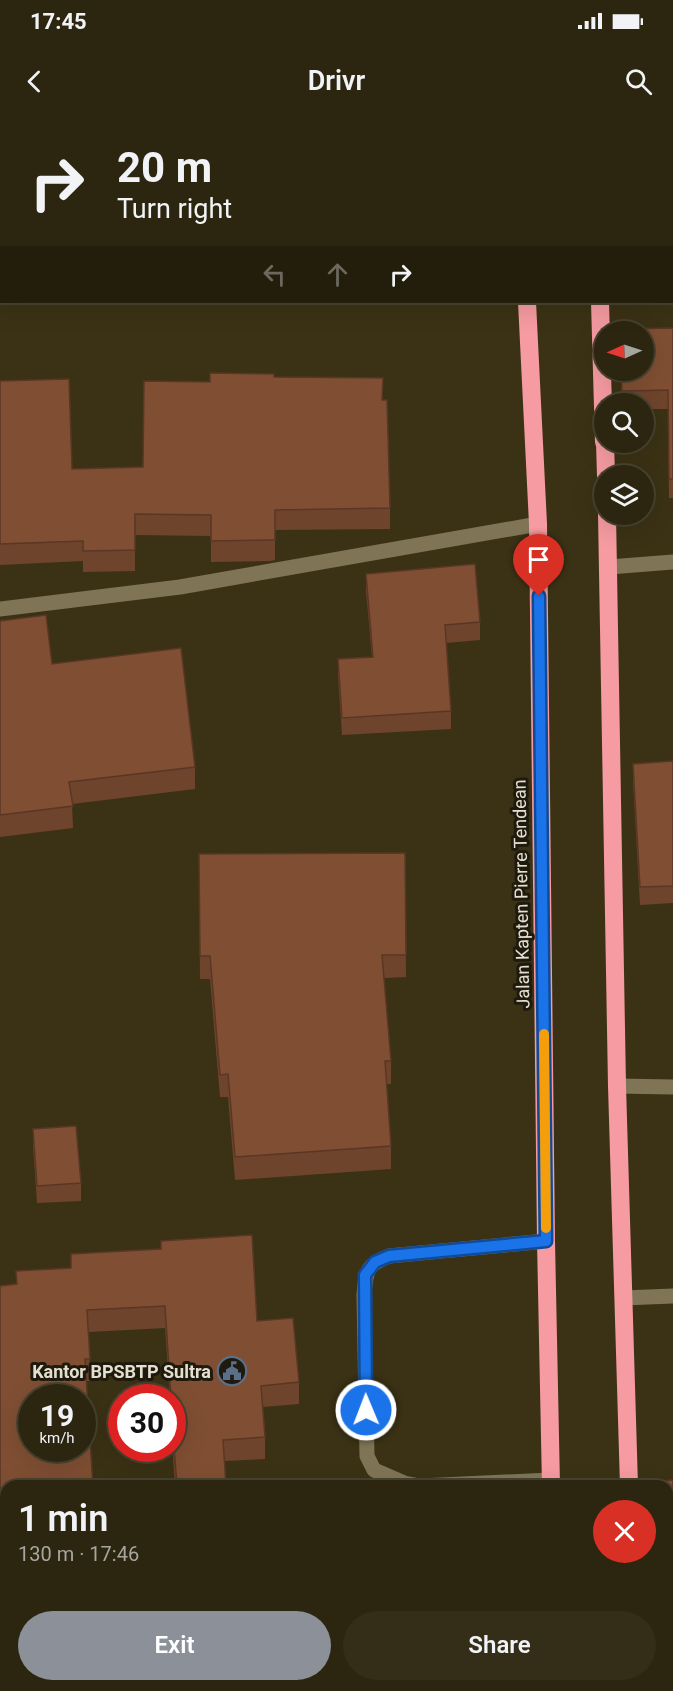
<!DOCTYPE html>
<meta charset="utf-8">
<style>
body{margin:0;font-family:Roboto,sans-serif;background:#342e19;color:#f1f3f6;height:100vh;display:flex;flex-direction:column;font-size:22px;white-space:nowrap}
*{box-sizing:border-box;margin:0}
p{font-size:20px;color:#a6a59f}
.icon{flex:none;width:33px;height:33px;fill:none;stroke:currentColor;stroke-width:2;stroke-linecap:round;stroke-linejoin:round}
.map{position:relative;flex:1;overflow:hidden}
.side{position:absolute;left:0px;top:1360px;width:674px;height:212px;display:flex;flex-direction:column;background:#2c2610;border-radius:18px 18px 0 0;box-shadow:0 6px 24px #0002,0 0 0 2px #484330}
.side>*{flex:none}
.guide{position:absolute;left:0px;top:0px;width:674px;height:183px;box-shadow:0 6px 24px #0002,0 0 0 2px #484330;background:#2c2610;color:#f1f3f6;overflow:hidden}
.needle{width:39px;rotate:267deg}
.tools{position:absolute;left:594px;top:201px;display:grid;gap:12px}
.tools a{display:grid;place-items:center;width:60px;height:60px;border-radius:50%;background:#2c2610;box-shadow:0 6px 24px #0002,0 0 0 2px #484330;font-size:30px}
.speed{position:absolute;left:18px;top:1264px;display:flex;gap:12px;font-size:30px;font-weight:700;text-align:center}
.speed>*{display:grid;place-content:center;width:78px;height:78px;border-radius:50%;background:#2c2610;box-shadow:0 6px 24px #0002,0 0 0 2px #484330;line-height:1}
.speed small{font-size:15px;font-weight:400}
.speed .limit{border:9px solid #d22;background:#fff;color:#111}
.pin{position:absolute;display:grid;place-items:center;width:51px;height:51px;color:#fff;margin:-62px -26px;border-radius:50% 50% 50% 0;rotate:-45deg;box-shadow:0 0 6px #0007}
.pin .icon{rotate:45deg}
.me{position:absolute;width:66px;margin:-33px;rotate:359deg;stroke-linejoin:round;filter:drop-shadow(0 0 4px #0008)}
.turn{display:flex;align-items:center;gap:21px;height:126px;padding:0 18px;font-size:27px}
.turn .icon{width:78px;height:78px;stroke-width:2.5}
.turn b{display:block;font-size:42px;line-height:51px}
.lanes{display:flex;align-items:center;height:57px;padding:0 18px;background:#0003;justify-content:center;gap:30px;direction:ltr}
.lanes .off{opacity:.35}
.round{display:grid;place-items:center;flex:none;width:63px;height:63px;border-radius:32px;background:#342e19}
.overview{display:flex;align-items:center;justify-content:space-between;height:102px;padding:0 18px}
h1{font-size:36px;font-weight:600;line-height:45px}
.cta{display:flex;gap:12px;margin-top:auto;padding:12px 18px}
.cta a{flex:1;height:69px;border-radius:36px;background:#8c9099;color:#fff;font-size:24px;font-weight:600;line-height:69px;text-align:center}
.cta a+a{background:#342e19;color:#f1f3f6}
.status{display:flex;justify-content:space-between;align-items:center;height:42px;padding:0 30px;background:#2c2610;direction:ltr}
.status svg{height:16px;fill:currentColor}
header{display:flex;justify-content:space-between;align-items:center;height:78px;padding:0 18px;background:#2c2610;font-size:27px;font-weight:600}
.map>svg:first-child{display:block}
</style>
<div class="status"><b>17:45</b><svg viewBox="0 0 49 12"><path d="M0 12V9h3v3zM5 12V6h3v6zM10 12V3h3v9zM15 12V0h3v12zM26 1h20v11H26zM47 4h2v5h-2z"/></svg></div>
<header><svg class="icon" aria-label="back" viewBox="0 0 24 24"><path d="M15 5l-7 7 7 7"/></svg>Drivr<svg class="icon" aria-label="search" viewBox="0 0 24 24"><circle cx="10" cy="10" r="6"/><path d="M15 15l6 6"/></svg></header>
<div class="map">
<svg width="673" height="1571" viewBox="0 0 673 1571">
<rect width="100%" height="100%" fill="#3b3215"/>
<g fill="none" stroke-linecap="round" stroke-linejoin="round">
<path stroke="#7f7556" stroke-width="15" d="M617 966 673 967
M623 1178 673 1176"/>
<path stroke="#7f7556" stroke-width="15" d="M0 66H2
M609 447 673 442
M0 489 180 467 538 404
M546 1121 389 1136C366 1145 366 1151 364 1175L367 1336 374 1350 404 1363 420 1366 551 1360
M668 1546 673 1544"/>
<path stroke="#f59ba1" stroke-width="18" d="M519 0V2
M591 0V2
M527 182 538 404 546 1121 551 1366
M600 182 604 322
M605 322 606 356
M607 394 617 966 629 1366
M561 1566 562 1571
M635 1566V1571"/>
</g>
<path fill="#6e442c" d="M0 0H12V2H2V15H0Z
M673 208V378H669L668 289H644V284H621V250Z
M274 257 383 280 390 388V409L275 410V440L270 441 211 442V416L135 415V451L83 452V441L0 445V261L72 349 143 347 210 262Z
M366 454 480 502V520L446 523 451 591V609L342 615 338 556V539L372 537 366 471Z
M0 501 52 544 195 647V669L72 684 73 708 0 717Z
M673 641V783L640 785 633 661V644Z
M405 733 406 857 384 858 391 941V964H387L391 1026V1049L235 1060 228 977H220L210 859H200L199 734Z
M33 1009 81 1063V1081L37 1083 33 1026Z
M161 1121 257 1201 299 1262V1284L263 1287 265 1317V1339L225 1341 226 1366H175L172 1324V1278H170L165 1208 89 1212 90 1261H86L6 1366V1434H0V1166L16 1164V1151L71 1148V1134L161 1129Z
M673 1360V1449L668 1450V1366H652V1362Z
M668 1459H673V1533L668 1534Z
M97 1566H173L172 1568 97 1567Z"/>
<path fill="#804f33" stroke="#5a3724" stroke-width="1.5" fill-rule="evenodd" d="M94 0H167V2H94Z
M673 208V359H669L668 270 622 271 621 250H644V212H621V209Z
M210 253 274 254V257L383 258 382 280H387L390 388 275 390V420H270L211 421V395L135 394V430L83 431V421L0 424V261L69 259 72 349 143 347 144 261 210 262Z
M475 444 480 502 445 505 451 591 342 598 338 539 373 537 366 454Z
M46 495 52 544 181 528 195 647 69 662 73 686 0 695V501Z
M673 641V766L640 767 633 644Z
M405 733 406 835H382L391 941H385L391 1026 235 1037 228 954 220 955 210 836H200L199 734Z
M76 1006 81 1063 37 1066 33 1009Z
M252 1115 257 1201 293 1198 299 1262 261 1266 265 1317 223 1320 226 1366H177L172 1302V1278H171L165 1186 87 1190 90 1239H85L93 1366H6V1412H0V1166L17 1164 16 1151 71 1148V1134L161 1129V1121ZM32 1278H82V1329H32Z
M673 1360V1432L668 1433V1366H653L652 1362Z
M668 1459H673V1516H668Z"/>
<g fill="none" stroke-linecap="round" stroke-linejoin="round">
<g stroke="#114b97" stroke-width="15">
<path id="route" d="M366 1290 365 1155 375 1142 389 1136 546 1121 539 476"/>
</g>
<use href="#route" stroke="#1a73e8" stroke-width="10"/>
<path stroke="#f59e0b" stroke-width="10" d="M544 914 546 1108"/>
</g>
<defs>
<g id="civic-ring" transform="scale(1.5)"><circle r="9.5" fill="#1e1a0e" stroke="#5c6f8a" stroke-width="1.5"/><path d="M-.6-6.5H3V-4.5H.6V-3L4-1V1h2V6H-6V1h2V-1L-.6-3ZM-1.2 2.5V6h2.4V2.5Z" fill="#5c6f8a"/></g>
</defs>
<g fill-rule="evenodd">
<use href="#civic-ring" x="232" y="1251"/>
</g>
<g text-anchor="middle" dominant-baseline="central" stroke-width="6" stroke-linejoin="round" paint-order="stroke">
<g font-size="18" fill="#e4dfce" stroke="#1e1a0e">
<text transform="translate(521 774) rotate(-91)">Jalan Kapten Pierre Tendean</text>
</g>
<g font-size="18" font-weight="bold" fill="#e4dfce" stroke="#1e1a0e" text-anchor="end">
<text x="211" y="1251">Kantor BPSBTP Sultra</text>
</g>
</g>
</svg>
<div class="tools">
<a><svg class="needle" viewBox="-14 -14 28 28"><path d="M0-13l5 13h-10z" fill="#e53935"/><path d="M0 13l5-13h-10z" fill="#a6a59f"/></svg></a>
<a><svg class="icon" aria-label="search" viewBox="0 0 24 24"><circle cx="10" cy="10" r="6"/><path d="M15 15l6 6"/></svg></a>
<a><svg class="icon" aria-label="layers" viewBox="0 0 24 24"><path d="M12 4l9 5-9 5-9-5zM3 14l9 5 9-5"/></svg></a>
</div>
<div class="speed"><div>19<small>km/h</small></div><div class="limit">30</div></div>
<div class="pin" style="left:539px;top:476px;background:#d93025"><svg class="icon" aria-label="arrive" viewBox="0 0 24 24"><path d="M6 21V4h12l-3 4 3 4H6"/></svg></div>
<svg class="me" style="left:366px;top:1290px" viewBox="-20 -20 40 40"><circle r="17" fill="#1a73e8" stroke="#fff" stroke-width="3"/><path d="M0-11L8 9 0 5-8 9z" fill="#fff"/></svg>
<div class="guide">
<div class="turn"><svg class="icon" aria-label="right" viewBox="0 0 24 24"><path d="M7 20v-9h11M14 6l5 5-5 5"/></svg><div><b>20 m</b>Turn right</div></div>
<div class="lanes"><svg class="icon off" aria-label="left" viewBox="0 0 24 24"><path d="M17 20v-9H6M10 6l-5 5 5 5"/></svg><svg class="icon off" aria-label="ahead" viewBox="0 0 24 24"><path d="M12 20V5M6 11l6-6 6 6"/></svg><svg class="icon" aria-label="right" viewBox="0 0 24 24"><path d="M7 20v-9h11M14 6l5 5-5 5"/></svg></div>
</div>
<section class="side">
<div class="overview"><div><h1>1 min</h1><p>130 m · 17:46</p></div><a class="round" style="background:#d93025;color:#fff"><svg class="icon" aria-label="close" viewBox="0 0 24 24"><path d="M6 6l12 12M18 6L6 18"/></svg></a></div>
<div class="cta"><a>Exit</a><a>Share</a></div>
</section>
</div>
